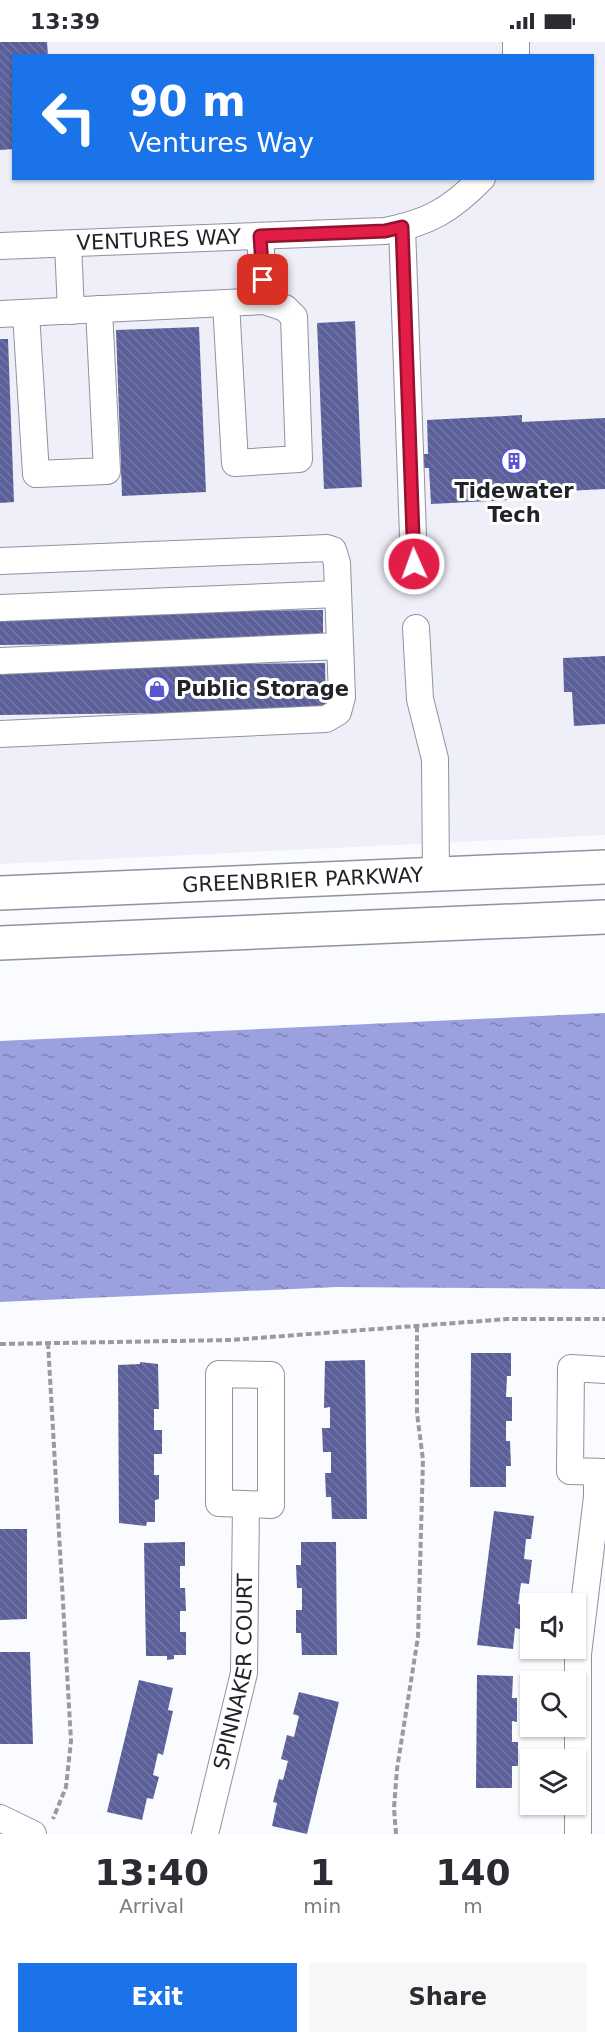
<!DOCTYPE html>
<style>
body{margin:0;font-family:"DejaVu Sans",sans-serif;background:#f7f7f7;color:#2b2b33;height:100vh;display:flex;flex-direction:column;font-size:22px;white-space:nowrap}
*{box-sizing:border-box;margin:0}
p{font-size:20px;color:#7c7c81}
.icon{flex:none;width:33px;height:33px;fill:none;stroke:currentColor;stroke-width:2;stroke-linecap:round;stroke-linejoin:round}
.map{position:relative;height:1792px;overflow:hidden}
.details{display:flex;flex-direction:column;background:#fff;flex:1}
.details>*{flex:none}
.top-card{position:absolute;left:12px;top:12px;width:582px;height:126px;border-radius:0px;box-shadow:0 2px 4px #0004;background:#1a73e8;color:#fff;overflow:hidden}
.buttons{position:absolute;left:520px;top:1551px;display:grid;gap:12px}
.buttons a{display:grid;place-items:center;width:66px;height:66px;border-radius:0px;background:#fff;box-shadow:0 2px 4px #0004;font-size:30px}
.pin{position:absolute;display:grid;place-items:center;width:51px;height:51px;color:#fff;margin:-26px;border-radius:12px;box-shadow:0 3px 9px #0006}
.me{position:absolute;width:66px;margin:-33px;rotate:358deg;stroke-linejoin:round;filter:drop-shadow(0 0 4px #0008)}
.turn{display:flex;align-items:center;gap:21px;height:126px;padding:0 18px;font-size:27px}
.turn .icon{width:78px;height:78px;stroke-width:2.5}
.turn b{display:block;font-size:42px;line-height:51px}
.eta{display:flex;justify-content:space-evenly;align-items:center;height:102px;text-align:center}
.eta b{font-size:36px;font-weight:700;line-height:42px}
.action{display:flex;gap:12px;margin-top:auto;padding:12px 18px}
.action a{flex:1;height:69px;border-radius:0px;background:#1a73e8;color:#fff;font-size:24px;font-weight:700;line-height:69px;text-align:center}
.action a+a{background:#f7f7f7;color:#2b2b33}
.status{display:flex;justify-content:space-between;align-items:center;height:42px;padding:0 30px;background:#fff;direction:ltr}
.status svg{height:16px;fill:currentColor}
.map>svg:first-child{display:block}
</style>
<div class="status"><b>13:39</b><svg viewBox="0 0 49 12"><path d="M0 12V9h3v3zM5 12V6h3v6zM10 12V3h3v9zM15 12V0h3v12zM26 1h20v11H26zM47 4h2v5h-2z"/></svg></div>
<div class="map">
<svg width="605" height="1792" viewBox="0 0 605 1792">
<defs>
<pattern id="water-ripples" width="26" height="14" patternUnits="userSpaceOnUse" patternTransform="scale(1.5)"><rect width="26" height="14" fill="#9ba0df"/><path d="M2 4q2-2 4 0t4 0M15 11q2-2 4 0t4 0" fill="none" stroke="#7e82b5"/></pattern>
<pattern id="building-back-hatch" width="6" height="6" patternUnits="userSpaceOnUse" patternTransform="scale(1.5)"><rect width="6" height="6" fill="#5b5f99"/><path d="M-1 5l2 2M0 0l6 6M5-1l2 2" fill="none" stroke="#7476a2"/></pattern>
</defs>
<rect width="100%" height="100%" fill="#fafbfe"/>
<path fill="#eeeff8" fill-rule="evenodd" d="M0 0H605V793L0 822ZM14 14H592V136H14Z"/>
<path fill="url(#water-ripples)" d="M605 971V1247L337 1245 0 1260V999Z"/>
<path fill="url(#building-back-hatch)" d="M0 0H47L48 14H14V107L0 108Z
M355 279 362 445 324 447 317 281Z
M199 285 206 450 122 454 116 288Z
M0 297H8L14 460 0 461Z
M522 373V380L605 376V447L527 451V457L431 462 429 426H423L422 412H428L427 378Z
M323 568V599L0 603V572Z
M605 614V682L574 684 572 650H564L563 616Z
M325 621 326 669 0 673V625Z
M471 1311H511V1334H507L506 1355H512V1379H506V1399H510L511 1424H506V1445H470Z
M365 1318 367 1477H332L331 1455H326L325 1431H331V1410H323L322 1386H330V1365L324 1366 325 1319Z
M140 1320 158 1322 159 1367H154V1388H162V1412H154V1433H159V1457L155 1458V1480H147L146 1484 119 1481 118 1323 140 1322Z
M494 1469 534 1474 531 1497H526L524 1517 532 1518 529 1542 521 1541 518 1562 523 1563 520 1587 515 1586 513 1607 477 1603Z
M0 1487H27V1577L0 1578Z
M185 1500V1524H180V1546H185L186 1569H180V1590H186V1613H174V1617L167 1618V1614H146L144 1501Z
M301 1500H336L337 1613H302L301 1591H296V1568H302V1546H297L296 1523H301Z
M0 1610H30L33 1702H0Z
M477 1633 513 1634 512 1656H517V1680L512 1679V1700H518V1724H512V1746H476Z
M139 1638 173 1646 168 1668 173 1669 163 1713 158 1711 153 1733 159 1735 153 1757 147 1756 142 1778 107 1770Z
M299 1650 339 1660 307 1792 272 1784 277 1761 273 1760 279 1737 283 1738 288 1719 281 1717 287 1693 294 1695 299 1674 293 1672Z"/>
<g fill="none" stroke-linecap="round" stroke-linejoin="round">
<g stroke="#9092a0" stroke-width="28">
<g id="minor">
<path d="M516 0V14"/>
<path d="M402 185 414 522"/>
<path d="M68 202 71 269"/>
<path id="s1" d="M0 204 385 189C428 181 451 168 482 136"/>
<path d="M226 261 235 421 299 417 294 275 285 266 264 259"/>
<path d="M26 271 36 432 107 429 99 267"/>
<path d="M0 272 264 259 260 194"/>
<path d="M0 519 327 506 333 508 337 521 342 655 338 670 326 677 0 692"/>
<path d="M0 566 338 552"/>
<path d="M416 586 420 657 435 717 436 832"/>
<path d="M0 619 340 604"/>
<path d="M605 1328 571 1326 570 1429 605 1430"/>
<path d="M219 1332 271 1333V1463L219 1461Z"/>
<path d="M0 1776 33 1792"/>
<path id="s2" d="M205 1792 244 1631 246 1463"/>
<path d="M578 1792V1612L597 1455V1430"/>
</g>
</g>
<g stroke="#9092a0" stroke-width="36">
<g id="major">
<path id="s3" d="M0 851 605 825"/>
<path d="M0 901 605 875"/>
</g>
</g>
<path stroke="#9a9b9f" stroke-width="4" stroke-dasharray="6 3" stroke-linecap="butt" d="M48 1301 71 1699 66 1745 53 1777
M0 1302 231 1298 508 1277H605
M396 1792 394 1766 397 1727 418 1595 423 1418 417 1371V1283"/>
<use href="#minor" stroke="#fff" stroke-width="26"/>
<use href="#major" stroke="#fff" stroke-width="33"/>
</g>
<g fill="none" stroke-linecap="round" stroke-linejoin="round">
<g stroke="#92132f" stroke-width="15">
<path id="route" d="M263 238 260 194 385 189 402 185 414 522"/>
</g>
<use href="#route" stroke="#e11d48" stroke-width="10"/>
</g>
<defs>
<g id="building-ring" transform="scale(1.35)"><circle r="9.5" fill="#fff" stroke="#5a56ce" stroke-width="1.5"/><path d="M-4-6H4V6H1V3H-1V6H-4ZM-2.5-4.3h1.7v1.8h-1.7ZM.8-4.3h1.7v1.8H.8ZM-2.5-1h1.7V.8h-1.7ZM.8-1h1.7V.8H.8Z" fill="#5a56ce"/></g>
<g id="shop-ring" transform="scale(1.35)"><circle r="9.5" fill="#fff" stroke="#5a56ce" stroke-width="1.5"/><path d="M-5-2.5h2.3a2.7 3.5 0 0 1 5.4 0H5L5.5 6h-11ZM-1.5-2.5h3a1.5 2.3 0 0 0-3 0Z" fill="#5a56ce"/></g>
</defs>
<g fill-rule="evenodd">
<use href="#building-ring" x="514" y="419"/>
<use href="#shop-ring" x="157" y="647"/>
</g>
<g text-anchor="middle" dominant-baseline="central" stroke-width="6" stroke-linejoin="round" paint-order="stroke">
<g font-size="21" fill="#222329" stroke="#fff">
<text stroke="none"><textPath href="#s1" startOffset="159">VENTURES WAY</textPath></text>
<text stroke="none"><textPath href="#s3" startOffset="303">GREENBRIER PARKWAY</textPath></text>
<text stroke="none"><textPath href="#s2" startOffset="166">SPINNAKER COURT</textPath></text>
</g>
<g font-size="21" font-weight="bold" fill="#222329" stroke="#fff">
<text x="514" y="449">Tidewater<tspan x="514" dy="24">Tech</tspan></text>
<text x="176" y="647" text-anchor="start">Public Storage</text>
</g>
</g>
</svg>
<div class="buttons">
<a><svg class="icon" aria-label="sound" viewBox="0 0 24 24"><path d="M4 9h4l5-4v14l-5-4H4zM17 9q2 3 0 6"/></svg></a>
<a><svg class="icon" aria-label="search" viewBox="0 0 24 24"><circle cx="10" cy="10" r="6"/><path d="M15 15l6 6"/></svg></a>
<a><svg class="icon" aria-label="layers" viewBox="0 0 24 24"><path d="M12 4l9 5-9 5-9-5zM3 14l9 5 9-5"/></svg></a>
</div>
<div class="pin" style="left:263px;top:238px;background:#d93025"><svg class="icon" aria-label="arrive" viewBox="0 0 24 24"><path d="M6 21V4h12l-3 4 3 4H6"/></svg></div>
<svg class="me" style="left:414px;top:522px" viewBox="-20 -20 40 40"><circle r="17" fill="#e11d48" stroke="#fff" stroke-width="3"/><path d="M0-11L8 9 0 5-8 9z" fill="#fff"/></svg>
<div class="top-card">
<div class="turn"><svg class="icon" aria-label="left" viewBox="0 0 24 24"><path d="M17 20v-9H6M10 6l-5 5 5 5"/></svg><div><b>90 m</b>Ventures Way</div></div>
</div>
</div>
<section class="details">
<div class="eta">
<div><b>13:40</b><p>Arrival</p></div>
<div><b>1</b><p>min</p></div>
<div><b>140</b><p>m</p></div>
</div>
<div class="action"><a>Exit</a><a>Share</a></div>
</section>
